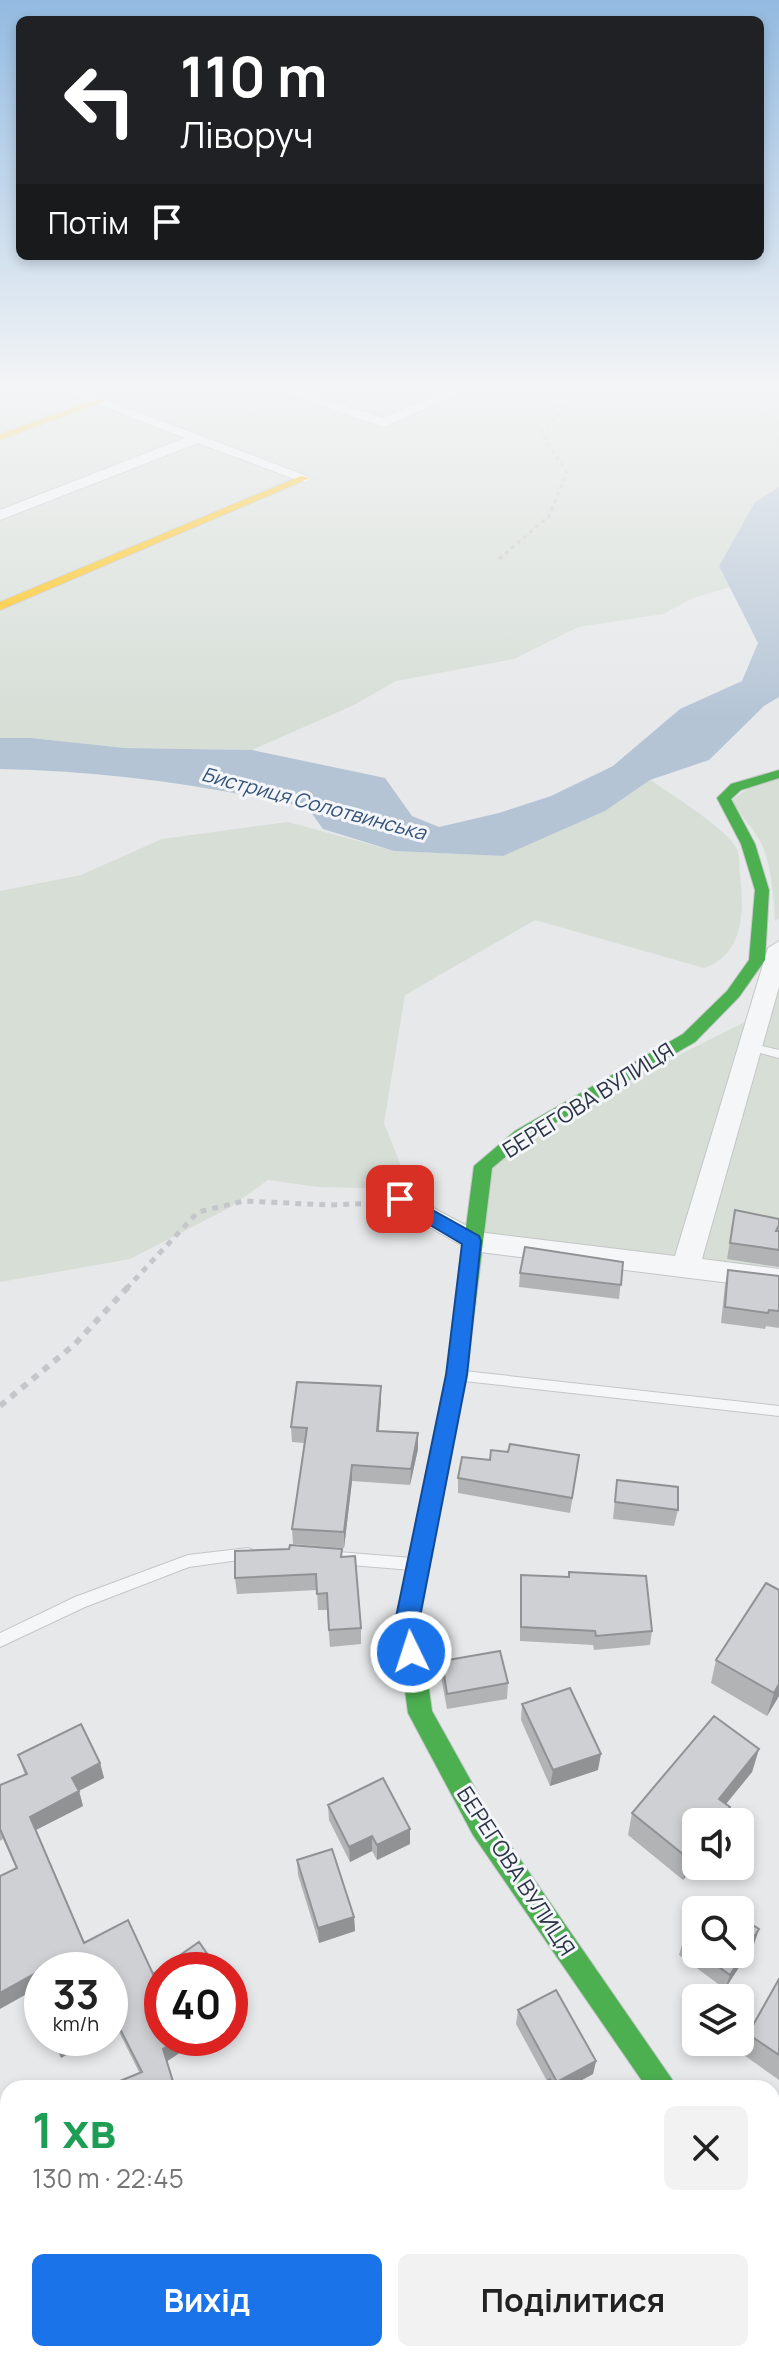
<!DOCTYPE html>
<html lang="uk">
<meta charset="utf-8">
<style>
body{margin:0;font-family:Manrope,sans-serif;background:#f2f2f2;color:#222;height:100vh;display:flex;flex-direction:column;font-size:30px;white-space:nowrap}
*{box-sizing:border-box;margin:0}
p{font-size:26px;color:#767676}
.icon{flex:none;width:44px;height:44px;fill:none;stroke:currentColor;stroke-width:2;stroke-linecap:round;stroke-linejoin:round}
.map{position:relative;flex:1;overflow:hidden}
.panel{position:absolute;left:0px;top:2080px;width:780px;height:282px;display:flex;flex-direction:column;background:#fff;border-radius:24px 24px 0 0;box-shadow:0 4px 12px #0003}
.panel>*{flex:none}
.banner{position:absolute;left:16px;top:16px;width:748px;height:244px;border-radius:12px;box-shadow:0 4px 12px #0003;background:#202124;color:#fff;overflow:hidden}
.buttons{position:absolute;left:682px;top:1808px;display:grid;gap:16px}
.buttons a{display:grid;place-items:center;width:72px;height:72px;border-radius:12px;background:#fff;box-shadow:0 4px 12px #0003;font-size:40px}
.speed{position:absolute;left:24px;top:1952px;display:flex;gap:16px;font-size:40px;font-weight:700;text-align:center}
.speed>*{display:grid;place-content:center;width:104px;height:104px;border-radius:50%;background:#fff;box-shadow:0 4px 12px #0003;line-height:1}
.speed small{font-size:20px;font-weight:400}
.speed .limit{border:12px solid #d22;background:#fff;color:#111}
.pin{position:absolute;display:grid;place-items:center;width:68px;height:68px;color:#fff;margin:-34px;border-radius:16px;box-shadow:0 4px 12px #0006}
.me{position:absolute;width:88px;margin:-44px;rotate:356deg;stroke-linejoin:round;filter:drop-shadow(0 0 6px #0008)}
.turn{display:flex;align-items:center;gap:28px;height:168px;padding:0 32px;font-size:36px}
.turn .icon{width:104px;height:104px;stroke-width:2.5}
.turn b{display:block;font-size:56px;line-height:68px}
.then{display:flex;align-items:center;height:76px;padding:0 32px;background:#0003;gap:16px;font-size:30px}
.round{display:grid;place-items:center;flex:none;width:84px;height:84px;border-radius:12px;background:#f2f2f2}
.overview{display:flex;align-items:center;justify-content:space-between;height:136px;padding:0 32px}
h1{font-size:48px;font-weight:700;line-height:60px;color:#1e9e55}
.action{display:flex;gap:16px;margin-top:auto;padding:16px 32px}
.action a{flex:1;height:92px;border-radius:12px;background:#1a73e8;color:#fff;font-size:32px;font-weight:700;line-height:92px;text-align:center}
.action a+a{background:#f2f2f2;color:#222}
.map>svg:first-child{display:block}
</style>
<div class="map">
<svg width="779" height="2361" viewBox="0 0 779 2361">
<rect width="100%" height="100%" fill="#e6e8ea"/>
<path fill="#d6ded6" d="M0 390H779V487L755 502 719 566 730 587 693 598 663 614 578 627 514 659 396 681 354 705 252 750 125 748 31 738H0Z
M779 776V918L775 921C774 898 771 855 757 836 749 823 739 814 732 800L756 783Z
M650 780C671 794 727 829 737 849 740 855 739 867 740 874 744 910 745 954 704 968L535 920 405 995 384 1123 410 1189 318 1187 268 1180 229 1208 130 1259 0 1282V891L81 875 162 839 288 822 394 851 503 856 605 811Z
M779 982V1277L478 1234 488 1167 651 1069 769 1010Z"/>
<path fill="#b4c4d5" d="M779 487V697L764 706 709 760 650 780 605 811 503 856 394 851 323 829 308 808C207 785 104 771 0 769V738H31L125 748 252 750 385 778 412 816 439 827 499 813 551 796 613 766 680 709 742 681 758 643 719 566 755 502Z"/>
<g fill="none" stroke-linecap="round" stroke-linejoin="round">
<g stroke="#c4c6c8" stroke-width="2">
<path id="lane" d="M749 1043 779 1050V1058L745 1049 743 1047 745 1045Z
M464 1371 779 1406V1416L464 1381 459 1380 457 1376 459 1372Z
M248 1548 253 1550 255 1554 253 1558 189 1567 85 1607 0 1647V1633L75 1597 188 1555Z
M338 1552 412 1558 417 1560 419 1564 417 1568 412 1570 338 1564 333 1562 331 1558 333 1554Z"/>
</g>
<g stroke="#c4c6c8" stroke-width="2">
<path id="street" d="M61 390H79L312 478 305 482 300 481 198 443 0 520V510L185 438Z
M277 390H296L383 418 441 393 440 390H457L460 393 384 427Z
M779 941V987L702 1259 779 1269V1289L472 1251 391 1206 387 1199 391 1192 400 1190 478 1232 675 1256 768 948Z
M0 2145 8 2149V2205L0 2202Z
M772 2260 779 2263V2318L772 2315Z
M37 2354H81L82 2361H38Z"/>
</g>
<g stroke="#c4c6c8" stroke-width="2">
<path id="fast" d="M779 770V778L741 790 731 799 755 844 769 890 765 960 739 997 695 1042 527 1139 492 1168 468 1365 465 1370 458 1373 451 1370 448 1365 474 1166 515 1131 683 1034 727 991 749 960 755 890 741 844 717 798 731 784Z
M413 1651 421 1654 425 1661 432 1711 491 1817 678 2088H647L473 1835 408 1713 401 1661 405 1654Z"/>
</g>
<g stroke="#c4c6c8" stroke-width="2">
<path id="slow" d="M97 399 105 401 0 440V434Z
M301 476 310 478 0 610V602Z"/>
</g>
<g stroke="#c4c6c8" stroke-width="2">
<path id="jam" d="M458 1357 465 1360 468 1365 418 1622 425 1661 421 1668 413 1671 405 1668 396 1622 448 1365 451 1360Z"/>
</g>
<path stroke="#c5c6ca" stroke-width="3" stroke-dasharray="4 4" stroke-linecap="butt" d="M499 559 549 516 567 473 541 433 565 408 524 390"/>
<path stroke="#c5c6ca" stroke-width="5" stroke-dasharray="6 6" stroke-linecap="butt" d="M126 1289 198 1212 244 1201 330 1205 376 1203"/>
<path stroke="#c5c6ca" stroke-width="6" stroke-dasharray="7 7" stroke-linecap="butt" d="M0 1406 75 1344 128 1287"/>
<use href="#lane" fill="#f5f6f7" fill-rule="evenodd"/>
<use href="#street" fill="#f5f6f7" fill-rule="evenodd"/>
<use href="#fast" fill="#4caf50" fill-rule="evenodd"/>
<use href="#slow" fill="#ffc107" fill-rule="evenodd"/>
<use href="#jam" fill="#c62828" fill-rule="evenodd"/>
</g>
<path fill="#b1b3b5" d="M735 1210 779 1219V1267L727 1259Z
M623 1262 619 1299 519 1287 520 1273Z
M728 1270 779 1276V1328L766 1326 765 1329 721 1323 725 1285Z
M381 1386 379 1431 418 1449 410 1485 352 1481 344 1548 293 1544 292 1529 304 1443 292 1442 291 1427Z
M508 1452 577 1471 570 1513 458 1493V1478L490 1460Z
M617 1480 678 1510 674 1526 613 1519Z
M289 1549 342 1557 361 1628V1644L330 1647 327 1610H318L317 1590 237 1594 235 1578Z
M569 1572 652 1631 650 1645 594 1650 593 1645 520 1641V1589L521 1575 568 1577Z
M779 1590V1696L767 1716 711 1683 716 1660Z
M442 1661 508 1683 507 1699 447 1709 441 1677Z
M522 1704 598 1770 550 1786 521 1720Z
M759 1749 752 1772 726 1804 696 1822V1864L683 1880 628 1835 632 1813Z
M18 1755 100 1763 104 1778 79 1791 83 1806 35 1830 84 1943 153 1974 162 1970V2038H202L167 2061 139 2072 117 2028 110 2032V1970H42L16 1868 3 1839 0 1841V1785L25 1775Z
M328 1805 410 1844 377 1860 372 1851 350 1862 329 1820Z
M297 1860 354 1917 355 1931 319 1943 298 1875Z
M696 1921V1954H740L759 1929 754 1944 725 1989 679 1955 683 1941Z
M779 1979V2080L741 2053 748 2034Z
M518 2010 596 2061 593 2074 567 2088H539L547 2081 516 2024Z"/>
<path fill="#909294" d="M381 1386V1402L377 1447V1431Z
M418 1433V1449L410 1485 411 1469Z
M352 1465V1481L344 1548V1532Z
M779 1684V1696L767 1716 774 1693Z
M759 1749 752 1772 712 1821 719 1799Z
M601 1754 598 1770 550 1786 553 1770Z
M100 1763 104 1778 76 1792 72 1778Z
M79 1791 83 1806 34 1831 30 1817Z
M730 1807 726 1822H719Z
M410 1829V1844L377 1860V1845Z
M372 1836V1851L350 1862 349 1847Z
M696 1850V1864L683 1880 689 1859Z
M354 1917 355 1931 319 1943 318 1928Z
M759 1929 754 1944 725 1989 730 1975Z
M36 1973 41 1986 0 2009V1993Z
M113 2015 117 2028 110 2032V2017Z
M71 2038H98L61 2058 56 2046Z
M180 2038H202L166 2062 163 2049Z
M596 2061 593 2074 567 2088H556L557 2082Z
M198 2354H235L207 2361H179V2359Z
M320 2354H328L318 2361H311Z"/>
<path fill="#ced0d3" stroke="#909294" stroke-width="2" d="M735 1210 779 1219V1225L776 1231H779V1250L730 1243Z
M525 1247 623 1262 621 1285 520 1273Z
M728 1270 779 1276V1311L769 1310 768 1313 725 1307Z
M297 1382 381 1386 377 1431 418 1433 411 1469 352 1465 344 1532 292 1529 307 1428 291 1427Z
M510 1444 579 1455 572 1498 458 1478 462 1457 490 1460 491 1450 508 1452Z
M617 1480 678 1487V1510L615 1502Z
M290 1545 342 1549 341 1557 355 1556 361 1628 329 1630 327 1593 317 1594 316 1574 235 1578V1551L289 1549Z
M569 1572 646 1576 652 1631 596 1636 595 1631 521 1627V1575L569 1577Z
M766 1583 779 1590V1684L774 1693 716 1660Z
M500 1651 508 1683 447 1694 442 1661Z
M570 1688 601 1754 553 1770 522 1704Z
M714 1716 759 1749 719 1799 730 1807 719 1822H696V1850L689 1859 632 1813Z
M81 1724 100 1763 72 1778 79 1791 30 1817 84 1943 128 1920 153 1974 199 1942 215 1965 208 1970H162V2038H180L163 2049 175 2088H103L142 2072 113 2015 110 2017V1970H42V1988L36 1973 0 1993V1876L17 1868 0 1829V1785L27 1774 18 1755Z
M383 1778 410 1829 377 1845 372 1836 349 1847 328 1805Z
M332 1849 354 1917 318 1928 297 1860Z
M712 1898 730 1910H703Z
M740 1917 759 1929 730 1975 701 1954H740Z
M696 1921V1950L683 1941Z
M779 1979V2055L748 2034Z
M556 1990 596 2061 557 2082 518 2010Z
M53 2038H71L56 2046Z
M550 2079 556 2088H539Z
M102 2354H198L179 2359V2361H102Z
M291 2354H320L311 2361H294Z
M649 2354H689L692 2356 691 2361H647Z"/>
<linearGradient id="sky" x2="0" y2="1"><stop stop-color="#93bae0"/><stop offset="0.54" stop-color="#f4f5f6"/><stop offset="1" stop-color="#f4f5f6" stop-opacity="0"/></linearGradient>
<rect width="779" height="720" fill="url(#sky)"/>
<path fill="#1a73e8" stroke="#114b97" stroke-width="2" d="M400 1192 479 1236 481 1241 467 1375 419 1622 423 1652 420 1659 411 1662 403 1659 395 1622 446 1375 462 1244 393 1203 391 1199 393 1194Z"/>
<g text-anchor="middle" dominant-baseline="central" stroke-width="6" stroke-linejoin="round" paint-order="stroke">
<g font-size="20" font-style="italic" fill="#34527a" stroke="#f4f6f9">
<text transform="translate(314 803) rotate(15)">Бистриця Солотвинська</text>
</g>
<g font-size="22" fill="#2b3445" stroke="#f4f6f9">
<text transform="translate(588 1100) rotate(-32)">БЕРЕГОВА ВУЛИЦЯ</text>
<text transform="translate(516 1871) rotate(57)">БЕРЕГОВА ВУЛИЦЯ</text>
</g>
</g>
</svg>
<div class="buttons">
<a><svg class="icon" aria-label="sound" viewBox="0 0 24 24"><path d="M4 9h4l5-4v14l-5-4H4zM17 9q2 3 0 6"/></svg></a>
<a><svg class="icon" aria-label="search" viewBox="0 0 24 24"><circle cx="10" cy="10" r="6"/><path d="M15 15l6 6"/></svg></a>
<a><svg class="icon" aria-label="layers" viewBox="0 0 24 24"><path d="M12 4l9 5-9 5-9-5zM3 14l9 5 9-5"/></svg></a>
</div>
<div class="speed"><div>33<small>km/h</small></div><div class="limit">40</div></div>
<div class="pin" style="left:400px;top:1199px;background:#d93025"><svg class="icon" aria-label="arrive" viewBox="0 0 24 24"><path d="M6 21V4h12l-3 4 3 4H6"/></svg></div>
<svg class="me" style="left:411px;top:1652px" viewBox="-20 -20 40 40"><circle r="17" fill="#1a73e8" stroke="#fff" stroke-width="3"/><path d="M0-11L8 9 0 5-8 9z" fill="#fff"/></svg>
<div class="banner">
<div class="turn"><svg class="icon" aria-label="left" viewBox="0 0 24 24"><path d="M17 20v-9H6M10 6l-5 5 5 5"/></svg><div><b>110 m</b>Ліворуч</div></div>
<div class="then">Потім<svg class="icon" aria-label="arrive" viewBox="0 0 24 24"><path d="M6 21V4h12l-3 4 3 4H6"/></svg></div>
</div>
<section class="panel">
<div class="overview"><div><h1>1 хв</h1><p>130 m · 22:45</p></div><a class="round"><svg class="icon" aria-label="close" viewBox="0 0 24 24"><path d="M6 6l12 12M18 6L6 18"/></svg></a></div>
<div class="action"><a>Вихід</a><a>Поділитися</a></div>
</section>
</div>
